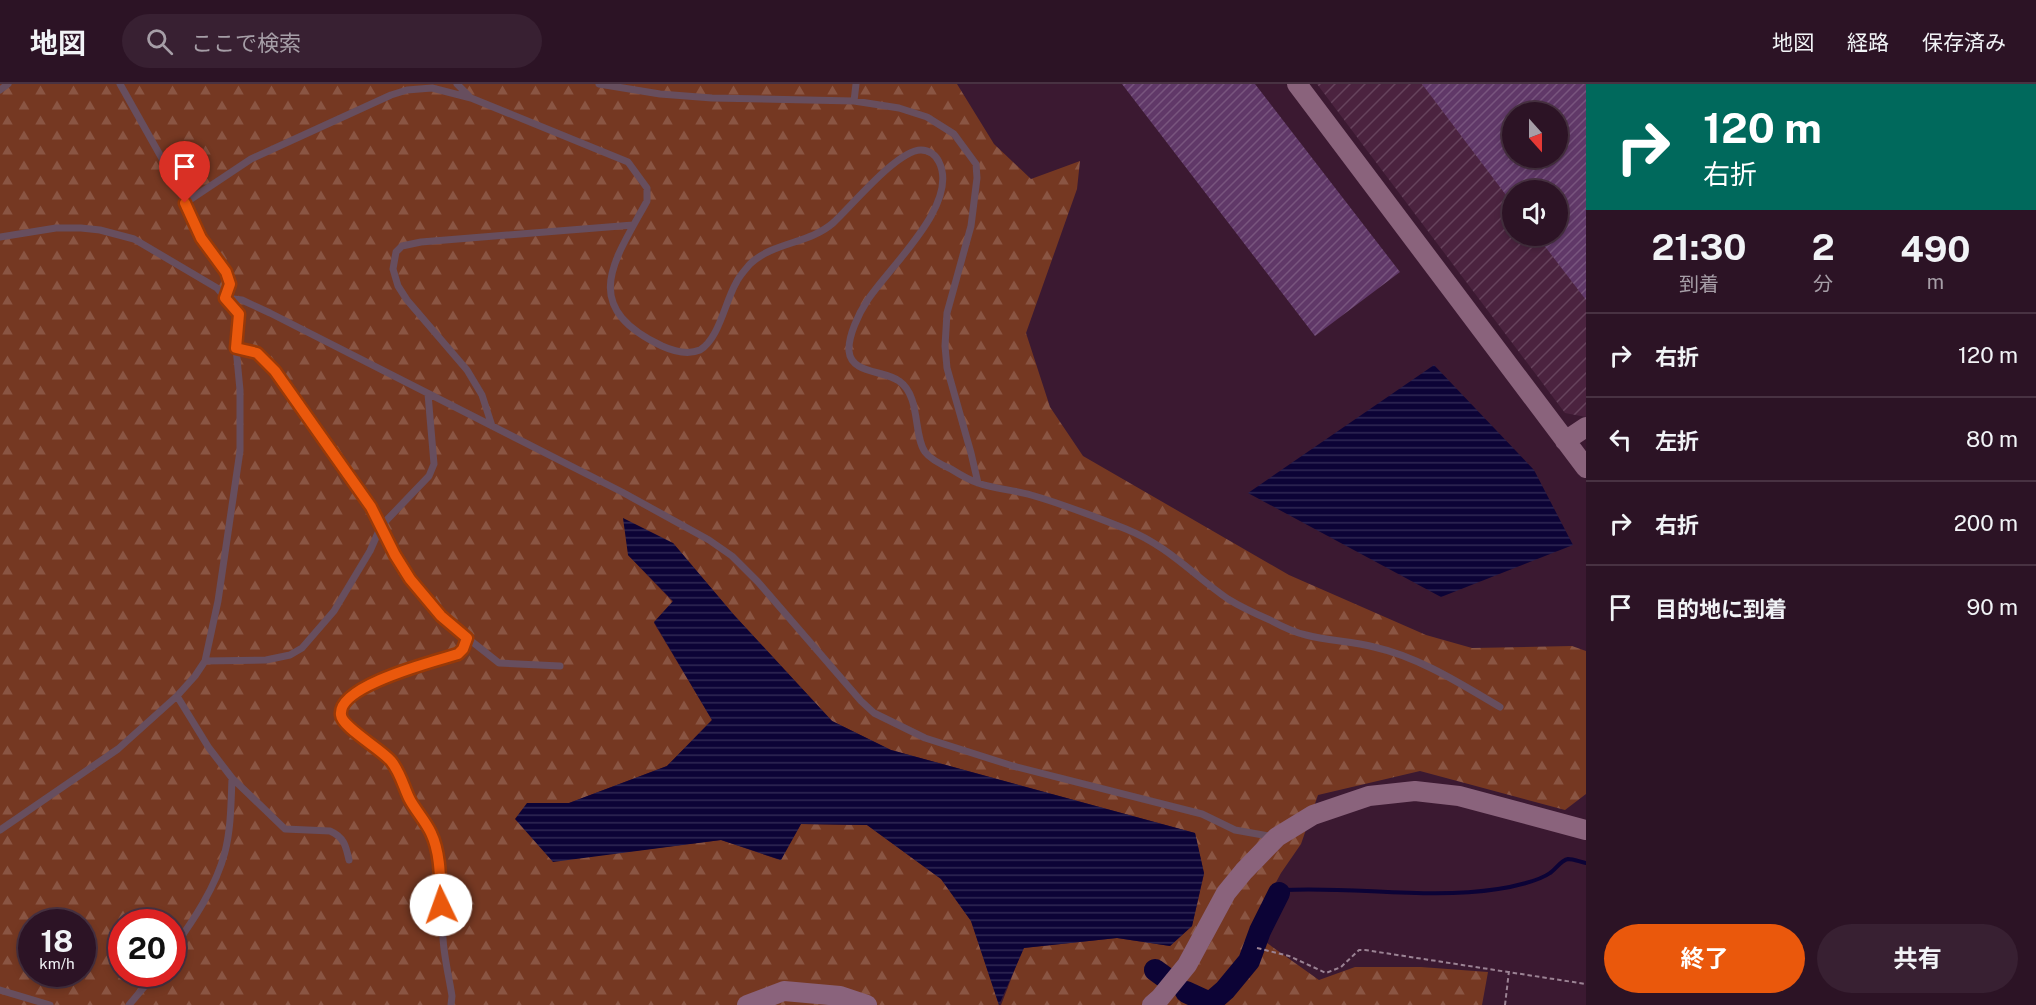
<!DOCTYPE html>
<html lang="ja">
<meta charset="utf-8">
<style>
body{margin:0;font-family:"Public Sans","Noto Sans JP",sans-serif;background:#382032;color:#f1f3f6;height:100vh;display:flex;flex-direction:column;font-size:22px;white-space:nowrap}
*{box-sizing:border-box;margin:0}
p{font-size:20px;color:#a69ea7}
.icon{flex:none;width:33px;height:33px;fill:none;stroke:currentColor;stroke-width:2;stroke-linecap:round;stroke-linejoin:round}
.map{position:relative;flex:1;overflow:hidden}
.drawer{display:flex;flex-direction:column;background:#2c1325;width:450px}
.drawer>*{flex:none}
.hud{background:#00695c;color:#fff;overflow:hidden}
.needle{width:39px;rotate:159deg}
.buttons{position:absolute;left:1502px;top:18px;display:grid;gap:12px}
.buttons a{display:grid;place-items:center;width:66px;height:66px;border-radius:50%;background:#2c1325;box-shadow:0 3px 9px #0003,0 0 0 2px #483242;font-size:30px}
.speed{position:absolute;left:18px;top:825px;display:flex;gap:12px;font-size:30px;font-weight:700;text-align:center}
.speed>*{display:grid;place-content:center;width:78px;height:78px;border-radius:50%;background:#2c1325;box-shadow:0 3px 9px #0003,0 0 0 2px #483242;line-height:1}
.speed small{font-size:15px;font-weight:400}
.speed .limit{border:9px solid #d22;background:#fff;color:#111}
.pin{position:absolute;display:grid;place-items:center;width:51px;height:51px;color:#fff;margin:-62px -26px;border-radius:50% 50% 50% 0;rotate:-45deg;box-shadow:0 0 6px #0007}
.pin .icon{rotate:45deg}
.me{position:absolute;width:66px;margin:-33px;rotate:357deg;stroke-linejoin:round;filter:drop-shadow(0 0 4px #0008)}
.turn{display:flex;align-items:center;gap:21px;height:126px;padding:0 18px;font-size:27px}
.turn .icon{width:78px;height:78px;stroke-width:2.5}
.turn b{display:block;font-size:42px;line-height:51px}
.eta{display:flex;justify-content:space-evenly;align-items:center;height:102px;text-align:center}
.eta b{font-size:36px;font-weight:700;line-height:42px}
.cta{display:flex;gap:12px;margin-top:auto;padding:12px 18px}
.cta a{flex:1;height:69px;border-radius:36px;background:#ea580c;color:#fff;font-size:24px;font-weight:700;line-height:69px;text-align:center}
.cta a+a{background:#382032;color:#f1f3f6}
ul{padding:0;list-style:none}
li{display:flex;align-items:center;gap:18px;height:84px;padding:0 18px;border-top:2px solid #483242}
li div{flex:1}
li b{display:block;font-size:22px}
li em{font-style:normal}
header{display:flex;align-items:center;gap:36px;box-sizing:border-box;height:84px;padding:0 30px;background:#2c1325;border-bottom:2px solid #483242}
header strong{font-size:28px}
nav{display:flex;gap:33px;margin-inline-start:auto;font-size:21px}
.search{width:420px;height:54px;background:#382032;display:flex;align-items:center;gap:15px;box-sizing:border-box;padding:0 21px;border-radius:33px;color:#a69ea7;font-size:22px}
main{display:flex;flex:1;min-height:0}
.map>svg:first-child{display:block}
</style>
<header>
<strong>地図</strong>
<div class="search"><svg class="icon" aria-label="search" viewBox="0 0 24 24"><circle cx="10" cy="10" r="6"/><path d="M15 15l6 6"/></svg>ここで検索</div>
<nav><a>地図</a><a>経路</a><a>保存済み</a></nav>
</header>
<main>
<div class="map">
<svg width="1586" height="921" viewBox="0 0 1586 921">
<defs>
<pattern id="industrial-furrows" width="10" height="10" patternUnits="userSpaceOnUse" patternTransform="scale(1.5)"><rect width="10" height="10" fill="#4b233f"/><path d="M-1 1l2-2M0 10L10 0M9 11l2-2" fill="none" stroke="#66435c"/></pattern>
<pattern id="forest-firs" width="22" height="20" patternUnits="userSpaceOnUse" patternTransform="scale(1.5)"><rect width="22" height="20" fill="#753822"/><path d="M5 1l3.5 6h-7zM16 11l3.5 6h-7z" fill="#8a5543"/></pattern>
<pattern id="water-rules" width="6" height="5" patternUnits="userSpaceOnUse" patternTransform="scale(1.5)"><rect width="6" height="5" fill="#0c0336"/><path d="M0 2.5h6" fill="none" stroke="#302854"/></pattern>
<pattern id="building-hatch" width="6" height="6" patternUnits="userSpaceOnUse" patternTransform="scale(1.5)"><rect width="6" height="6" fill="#603868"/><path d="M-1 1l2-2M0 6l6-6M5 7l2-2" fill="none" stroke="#78557e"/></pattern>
</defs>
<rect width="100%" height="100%" fill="#3b1931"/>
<path fill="url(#industrial-furrows)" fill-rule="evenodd" d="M1317 0H1586V333L1565 329ZM1512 28H1557V74H1512ZM1512 106H1557V152H1512Z"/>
<path fill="url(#forest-firs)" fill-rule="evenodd" d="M0 0H957L994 60 1031 95 1080 77 1077 105 1026 249 1050 323 1083 372 1289 491 1426 551 1472 564 1572 562 1586 567V710L1565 726 1420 687 1318 711 1301 760 1281 789 1250 847 1319 896 1355 883H1421L1488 888 1482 921H1001L1023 864 1117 854 1170 862 1192 842 1204 790 1195 749 891 666 832 637 734 531 673 459 628 471 673 518 654 539 712 636 667 682 569 719H527L554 777 721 756 780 776 801 740 867 741 941 795 971 837 999 921H0ZM32 838H82V890H32ZM122 838H172V890H122Z"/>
<path fill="url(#water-rules)" d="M1434 281 1534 386 1573 461 1441 513 1248 409Z
M623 434 673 459 734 531 832 637 891 666 1195 749 1204 789 1192 842 1170 862 1117 854 1024 864 999 921 971 837 941 795 867 741 801 740 781 776 721 756 553 778 515 735 527 719H569L667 682 712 636 654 538 673 517 628 471Z"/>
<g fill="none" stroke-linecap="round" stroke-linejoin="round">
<path stroke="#0c0336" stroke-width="4" d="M1279 809 1283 806C1354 802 1427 816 1498 805 1512 803 1539 797 1550 789 1556 785 1561 776 1568 775 1574 775 1580 778 1586 779"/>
<path stroke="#0c0336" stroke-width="22" d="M1155 886 1166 894
M1186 908 1210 919 1225 906 1249 877 1260 847 1279 809"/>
</g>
<path fill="url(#building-hatch)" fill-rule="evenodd" d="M1122 0H1255L1400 188 1315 252Z
M1422 0H1586V216L1537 152H1557V106H1512V119ZM1512 28H1557V74H1512Z"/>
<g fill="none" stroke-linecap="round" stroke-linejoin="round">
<path stroke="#9b8394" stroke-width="2" stroke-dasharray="4.5 3" stroke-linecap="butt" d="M1257 864 1289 872 1326 889 1341 883 1359 866H1365L1586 900
M1505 921 1509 887"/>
<path stroke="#674e5e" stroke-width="7" d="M120 0 178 103 201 154 226 188 230 200 225 214
M457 0 469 12
M599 0 660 10 712 14 854 17 899 24 927 33 954 50 976 80 977 94 971 142 947 229 945 262 947 284 971 369 978 399
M0 6 8 0
M854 17 856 0
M185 119 251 75 391 11 407 6 432 4 471 14 628 78 647 104V117C613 179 579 222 662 262 673 267 688 271 700 266 719 255 725 218 736 199 739 192 745 186 750 180 773 158 809 160 833 139 851 123 897 66 921 66 929 66 936 71 939 78 960 120 889 183 867 217 859 229 848 252 849 267 851 290 884 286 899 297 921 312 913 351 925 368 931 376 942 381 951 385 959 390 969 396 978 399 995 405 1014 406 1031 411 1063 420 1096 433 1126 445 1168 462 1192 490 1228 515 1241 523 1256 530 1270 536 1281 542 1293 548 1306 551 1328 557 1352 557 1374 563 1419 573 1461 600 1500 623
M0 153 56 144H81L100 146 134 155 217 204 239 230 236 264 240 306V367L218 517 205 577 195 592 177 612 118 665 0 746
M225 214 242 216 270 229 622 408 709 456 732 472 758 498 861 617 874 629 925 654 1013 682 1202 730 1235 746 1274 753
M236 264 257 269 275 287 371 423 395 471 409 494 441 533 499 579 560 582
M492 342 482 311 467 286 407 216 398 202 393 185 396 168 402 162 421 158 633 141
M205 577 266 576 290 571 302 564 334 527 370 467 381 442 429 392 434 380 428 310
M177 612 209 664 232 694 285 745 330 747C344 753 346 762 349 776
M172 866C193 837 216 803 225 768 231 744 231 719 232 694
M0 906 50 921
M129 921 155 890
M451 921 452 912C449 893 444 873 443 854 441 824 443 792 436 763 432 746 418 732 410 716 405 706 403 696 398 687 389 669 341 641 341 630 339 600 435 577 458 570L463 565 467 554"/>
<path stroke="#8a637c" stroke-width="20" d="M1297 0 1586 384
M1565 357 1586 343
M747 921 784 907 840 912 867 921
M1152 921 1160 914 1187 881 1226 809 1244 787 1277 753 1313 731 1369 712 1415 707 1459 712 1586 746"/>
</g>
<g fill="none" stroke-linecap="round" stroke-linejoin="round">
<g stroke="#983908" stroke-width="15">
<path id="route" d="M185 119 201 154 226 188 230 200 225 214 239 230 236 264 257 269 275 287 371 423 395 471 410 495 441 532 467 554 463 565 458 570C436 577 337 601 341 631 342 643 381 665 391 677 400 688 403 701 409 714 415 726 425 736 431 749 441 770 440 797 441 821"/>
</g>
<use href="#route" stroke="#ea580c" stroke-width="10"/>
</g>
</svg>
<div class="buttons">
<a><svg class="needle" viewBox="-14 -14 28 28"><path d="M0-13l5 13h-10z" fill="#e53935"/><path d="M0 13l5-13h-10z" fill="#a69ea7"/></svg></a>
<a><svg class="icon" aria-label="sound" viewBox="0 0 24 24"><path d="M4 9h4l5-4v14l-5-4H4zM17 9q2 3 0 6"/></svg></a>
</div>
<div class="speed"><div>18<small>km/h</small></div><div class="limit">20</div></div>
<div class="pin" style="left:185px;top:119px;background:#d93025"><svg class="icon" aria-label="arrive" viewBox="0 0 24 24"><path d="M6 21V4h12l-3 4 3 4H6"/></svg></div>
<svg class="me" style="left:441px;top:821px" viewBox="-20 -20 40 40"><circle r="19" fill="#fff"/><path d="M0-13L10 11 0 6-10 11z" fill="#ea580c"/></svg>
</div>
<section class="drawer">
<div class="hud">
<div class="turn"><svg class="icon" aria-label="right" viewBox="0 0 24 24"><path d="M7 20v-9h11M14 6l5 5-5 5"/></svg><div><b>120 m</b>右折</div></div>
</div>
<div class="eta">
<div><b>21:30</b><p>到着</p></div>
<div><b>2</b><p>分</p></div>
<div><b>490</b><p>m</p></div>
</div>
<ul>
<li><svg class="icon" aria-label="right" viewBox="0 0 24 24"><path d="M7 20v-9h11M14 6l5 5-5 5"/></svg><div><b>右折</b></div><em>120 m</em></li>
<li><svg class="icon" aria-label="left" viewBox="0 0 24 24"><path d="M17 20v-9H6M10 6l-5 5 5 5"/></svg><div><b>左折</b></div><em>80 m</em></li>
<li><svg class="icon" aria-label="right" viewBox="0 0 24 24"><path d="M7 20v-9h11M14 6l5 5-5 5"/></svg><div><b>右折</b></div><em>200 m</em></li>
<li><svg class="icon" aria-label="arrive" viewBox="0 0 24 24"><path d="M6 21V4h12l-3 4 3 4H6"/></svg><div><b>目的地に到着</b></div><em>90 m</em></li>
</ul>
<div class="cta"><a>終了</a><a>共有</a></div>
</section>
</main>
